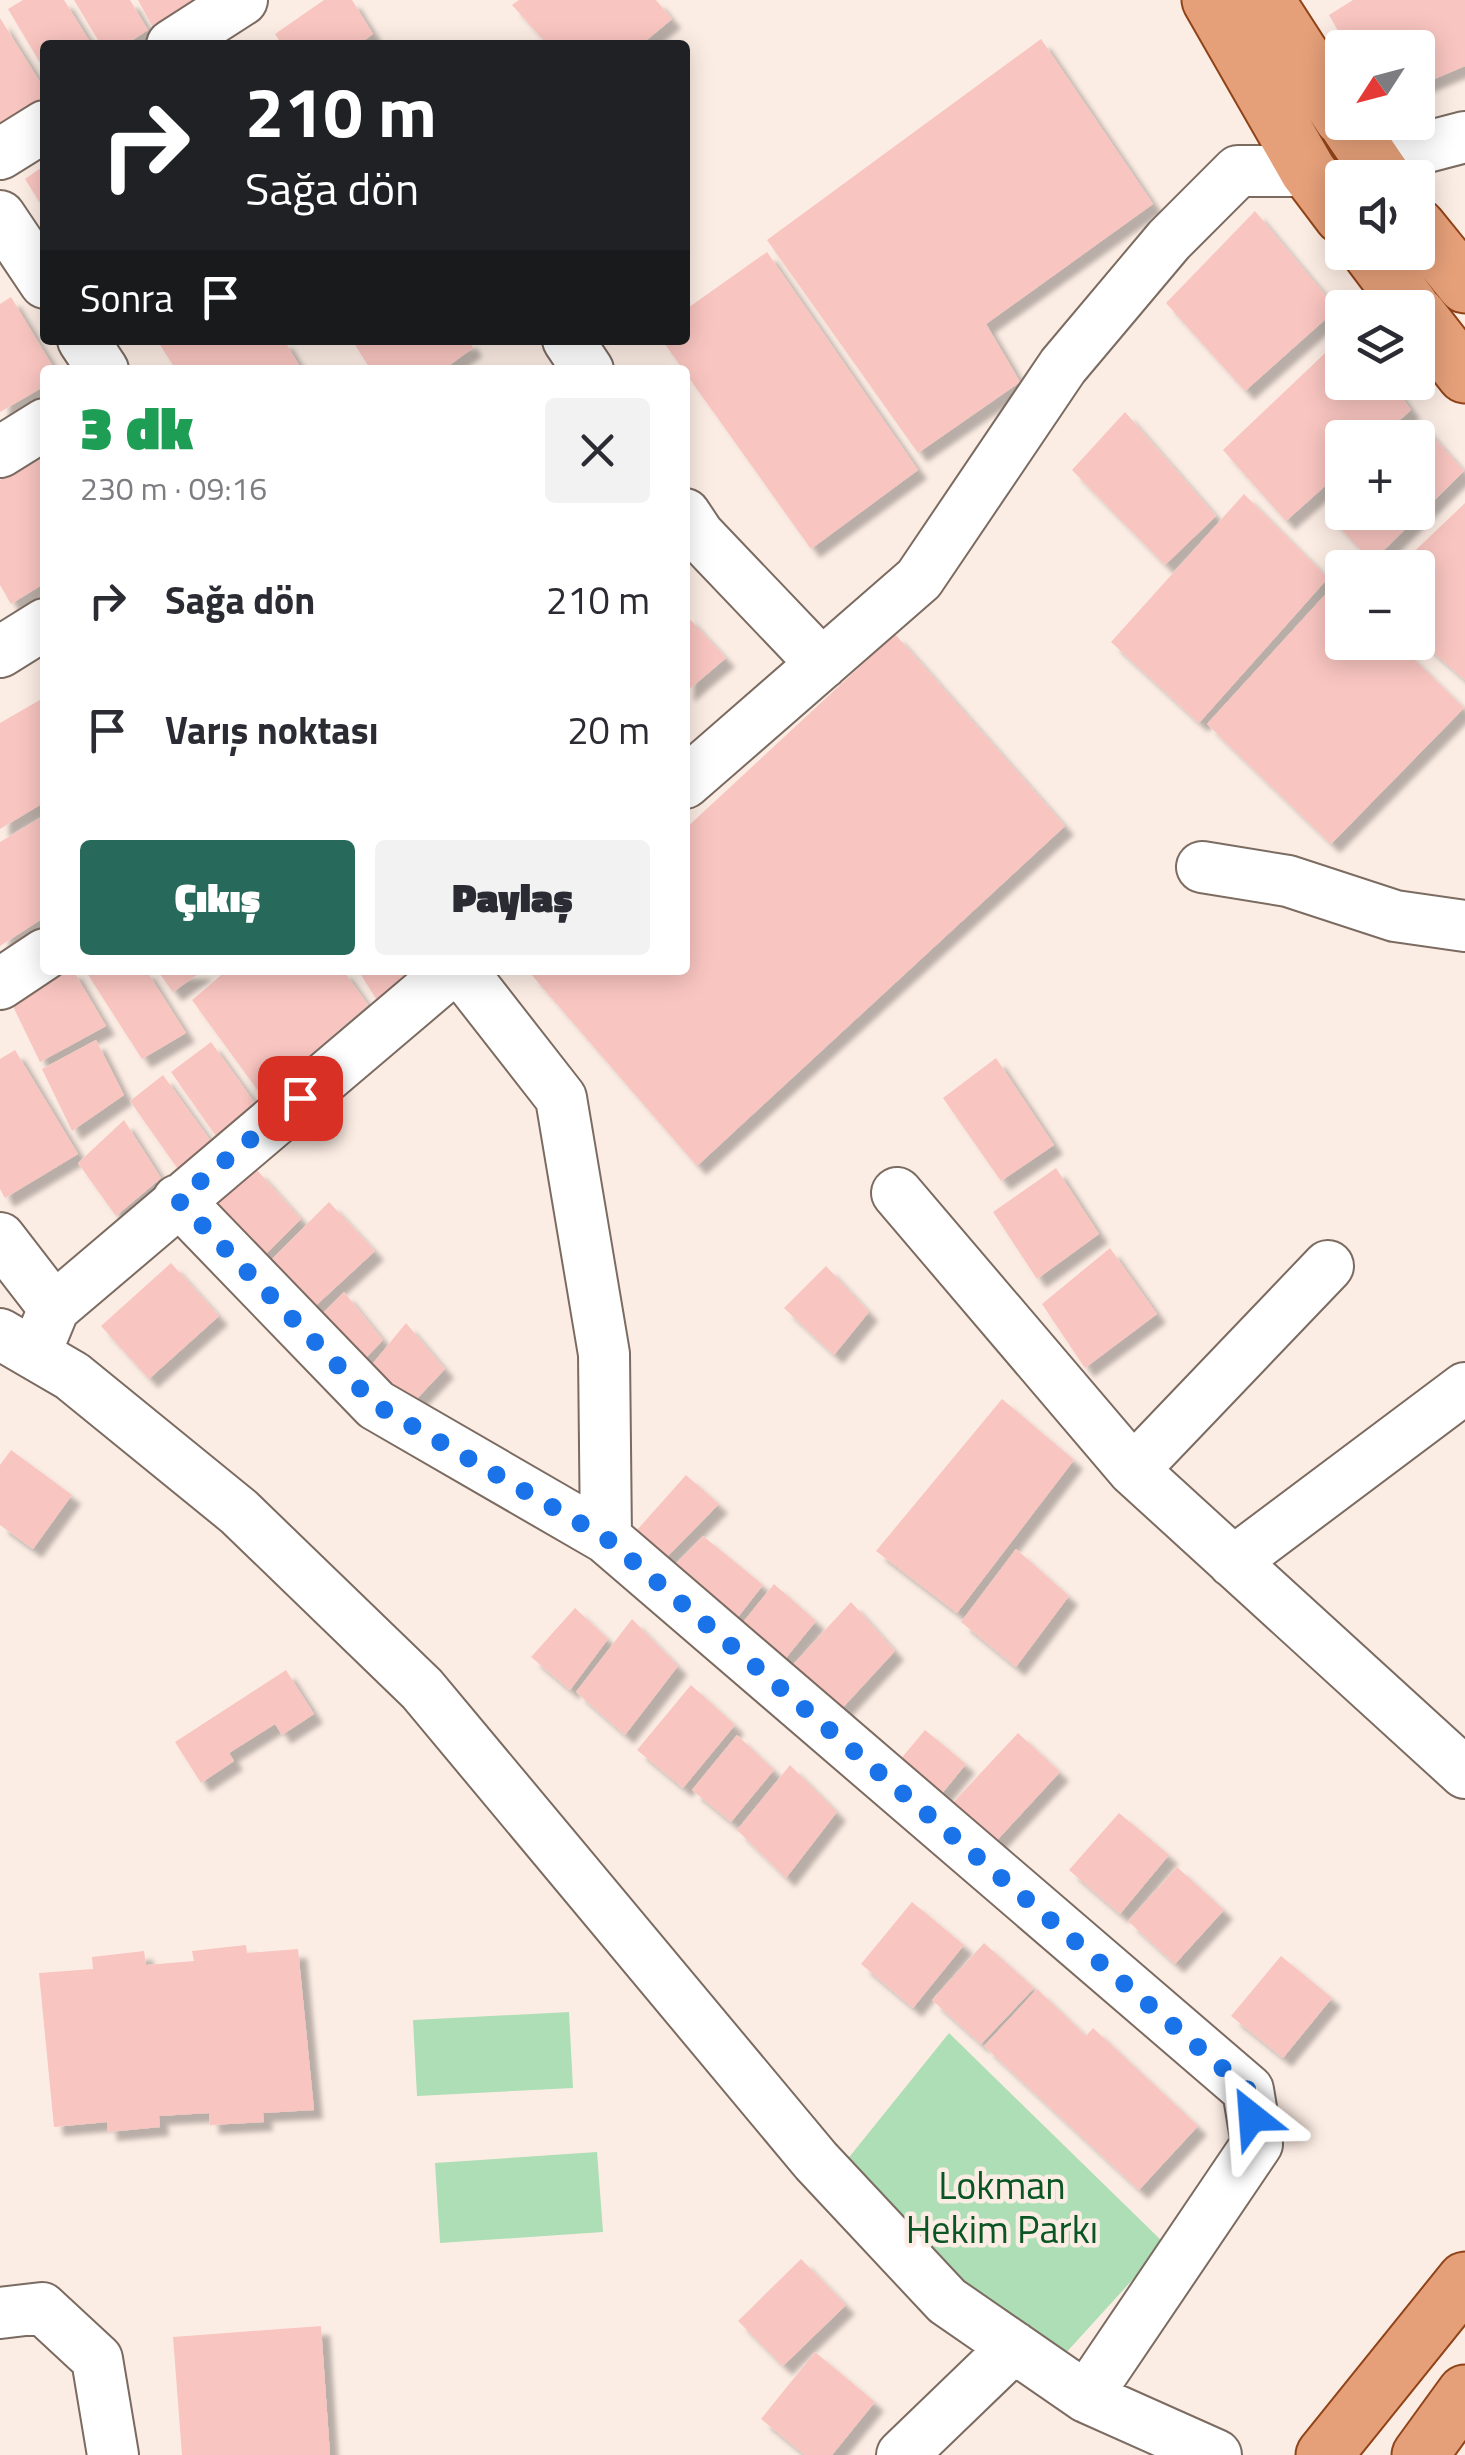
<!DOCTYPE html>
<html lang="tr">
<meta charset="utf-8">
<style>
body{margin:0;font-family:"Titillium Web",sans-serif;background:#f2f2f3;color:#2b2b33;height:100vh;display:flex;flex-direction:column;font-size:38px;white-space:nowrap}
*{box-sizing:border-box;margin:0}
p{font-size:32px;color:#7c7c81}
.icon{flex:none;width:55px;height:55px;fill:none;stroke:currentColor;stroke-width:2;stroke-linecap:round;stroke-linejoin:round}
.map{position:relative;flex:1;overflow:hidden}
.panel{position:absolute;left:40px;top:365px;width:650px;height:610px;display:flex;flex-direction:column;background:#fff;border-radius:10px;box-shadow:0 5px 25px #0003}
.panel>*{flex:none}
.top-card{position:absolute;left:40px;top:40px;width:650px;height:305px;border-radius:10px;box-shadow:0 5px 25px #0003;background:#202124;color:#fff;overflow:hidden}
.needle{width:65px;rotate:234deg}
.controls{position:absolute;left:1325px;top:30px;display:grid;gap:20px}
.controls a{display:grid;place-items:center;width:110px;height:110px;border-radius:10px;background:#fff;box-shadow:0 5px 25px #0003;font-size:50px}
.pin{position:absolute;display:grid;place-items:center;width:85px;height:85px;color:#fff;margin:-42px;border-radius:20px;box-shadow:0 5px 15px #0006}
.me{position:absolute;width:110px;margin:-55px;rotate:332deg;stroke-linejoin:round;filter:drop-shadow(0 0 8px #0008)}
.turn{display:flex;align-items:center;gap:35px;height:210px;padding:0 40px;font-size:45px}
.turn .icon{width:130px;height:130px;stroke-width:2.5}
.turn b{display:block;font-size:70px;line-height:85px}
.then{display:flex;align-items:center;height:95px;padding:0 40px;background:#0003;gap:20px;font-size:38px}
.round{display:grid;place-items:center;flex:none;width:105px;height:105px;border-radius:10px;background:#f2f2f3}
.headline{display:flex;align-items:center;justify-content:space-between;height:170px;padding:0 40px}
h1{font-size:60px;font-weight:800;line-height:75px;color:#1e9e55}
.primary-button{display:flex;gap:20px;margin-top:auto;padding:20px 40px}
.primary-button a{flex:1;height:115px;border-radius:10px;background:#276a5b;color:#fff;font-size:40px;font-weight:800;line-height:115px;text-align:center}
.primary-button a+a{background:#f2f2f3;color:#2b2b33}
ul{padding:0;list-style:none}
li{display:flex;align-items:center;gap:30px;height:130px;padding:0 40px}
li div{flex:1}
li b{display:block;font-size:38px}
li em{font-style:normal}
.map>svg:first-child{display:block}
</style>
<div class="map">
<svg width="1465" height="2455" viewBox="0 0 1465 2455">
<defs>
<filter id="shadow"><feDropShadow dx="9" dy="9" stdDeviation="2.5" flood-color="#0004"/></filter>
</defs>
<rect width="100%" height="100%" fill="#fcede4"/>
<path fill="#addeb5" d="M569 2012 573 2088 417 2096 413 2020Z
M949 2033 1165 2244 1054 2366 838 2171Z
M597 2152 603 2232 440 2243 435 2163Z"/>
<path fill="#f9c5c0" filter="url(#shadow)" d="M23 0H64L92 45H45V71L8 9Z
M74 0H130L148 30 125 45H101Z
M138 0H193L152 26Z
M324 0H352L373 34 358 45H282L275 34Z
M519 0H656L672 19 641 45H548L512 5Z
M1353 0H1465V66L1418 86V48H1348L1329 15Z
M0 18 45 90V100L0 130Z
M1041 39 1153 204 986 324 1020 382 918 453 767 240Z
M45 165V211L25 179Z
M1255 211 1337 309 1245 391 1166 303Z
M767 252 918 470 811 549 662 340H685V310Z
M11 297 55 370H45V386L0 412V304Z
M1342 337V382H1391L1411 410 1380 438H1342V471L1286 521 1223 450Z
M157 340H284L302 370H176Z
M352 340H469L473 348 443 370H371Z
M1125 412 1216 516 1165 565 1072 470Z
M1418 420 1464 471 1372 562 1325 512 1342 495V512H1418V438H1400Z
M45 451V583L11 604 0 585V480Z
M1244 494 1328 578 1199 723 1111 642Z
M1465 503V680L1418 639V568H1397Z
M1335 584 1342 591V642H1396L1464 708 1331 844 1207 724Z
M685 614 726 658 685 693Z
M895 634 1065 826 697 1166 530 973 685 970V829Z
M45 697V802L0 829V723Z
M45 815V917L0 946V842Z
M57 970H73L106 1026 40 1062 9 998Z
M85 970H146L186 1033 142 1059Z
M157 970H204L173 992Z
M227 970H343L368 1005 262 1096 192 1000Z
M358 970H419L380 1005Z
M96 1040 124 1095 72 1131 42 1069Z
M211 1042 255 1103 216 1136 171 1072Z
M15 1050 78 1154 5 1198 0 1189V1059Z
M996 1058 1054 1145 1001 1181 943 1098Z
M163 1075 210 1140 178 1169 130 1101Z
M124 1120 161 1178 116 1216 78 1163Z
M1056 1168 1099 1234 1037 1279 993 1212Z
M256 1169 301 1219 261 1259 213 1208Z
M329 1202 375 1251 310 1311 270 1261Z
M1110 1248 1157 1314 1085 1368 1042 1304Z
M171 1263 219 1316 149 1379 101 1326Z
M826 1266 869 1312 834 1355 784 1308Z
M344 1292 383 1340 362 1362 314 1322Z
M406 1323 445 1369 411 1405 370 1367Z
M1002 1399 1074 1460 957 1613 876 1551Z
M11 1450 72 1495 33 1549 0 1525V1465Z
M686 1475 719 1504 659 1565 629 1539Z
M703 1536 763 1585 731 1626 666 1574Z
M1016 1549 1069 1596 1016 1667 961 1622Z
M774 1584 816 1621 777 1669 736 1631Z
M851 1602 895 1651 836 1715 790 1668Z
M575 1608 608 1639 570 1690 531 1657Z
M632 1619 678 1666 625 1735 576 1692Z
M286 1670 314 1714 282 1735 275 1724 229 1753 234 1761 201 1783 175 1742Z
M691 1685 735 1725 683 1788 637 1750Z
M925 1730 966 1764 940 1796 899 1761Z
M1018 1733 1060 1772 990 1848 948 1808Z
M737 1735 774 1770 731 1822 692 1790Z
M790 1765 837 1812 786 1878 737 1830Z
M1119 1813 1169 1855 1120 1914 1069 1870Z
M1177 1867 1224 1910 1175 1964 1128 1921Z
M912 1902 964 1945 913 2008 861 1964Z
M984 1943 1034 1988 981 2044 932 2000Z
M246 1945 247 1953 298 1949 314 2110 263 2113 264 2122 210 2125 209 2113 159 2116 160 2127 108 2132 107 2122 54 2127 39 1973 93 1969 92 1957 144 1951 146 1965 194 1961 192 1951Z
M1281 1956 1332 1998 1283 2058 1231 2016Z
M1037 1989 1086 2036 1093 2028 1198 2126 1139 2190 984 2046Z
M801 2259 846 2305 783 2366 738 2321Z
M321 2326 330 2455H182L173 2337Z
M815 2352 875 2402 832 2455H805L761 2419Z"/>
<g fill="none" stroke-linecap="round" stroke-linejoin="round">
<g stroke="#7b6b61" stroke-width="54">
<path id="minor" d="M172 45 242 0
M0 154 45 126
M1373 161 1465 137
M0 216 45 283
M83 340 103 370
M568 340 588 370
M0 452 45 424
M685 514 699 535 822 664
M0 652 45 624
M685 783 919 579 1063 366 1169 240 1238 171H1308
M1202 867 1288 881 1395 916 1465 926
M461 970 561 1098 604 1354 606 1538
M0 984 45 954
M897 1193 1133 1470 1465 1773
M178 1200 376 1405 606 1538 1248 2090 1257 2144 1086 2397
M0 1238 54 1308
M0 1334 72 1376 239 1512 422 1689 816 2161 947 2301 1086 2397 1216 2455
M35 1354 54 1308 452 970
M1133 1470 1328 1266
M1233 1562 1465 1388
M0 2313 42 2308 97 2359 113 2455
M902 2455 1014 2347"/>
</g>
<g stroke="#914318" stroke-width="59">
<path id="major" d="M1210 0 1308 171 1342 216
M1266 0 1342 118
M1346 122 1384 178
M1418 227 1465 285
M1370 252 1412 308
M1418 315 1465 375
M1324 2455 1465 2280
M1420 2455 1465 2393"/>
</g>
<use href="#minor" stroke="#fff" stroke-width="50"/>
<use href="#major" stroke="#e5a079" stroke-width="55"/>
</g>
<g fill="none" stroke-linecap="round" stroke-linejoin="round">
<path stroke="#1a73e8" stroke-width="18" stroke-dasharray="0 32.4" d="M300 1098 178 1200 376 1405 606 1538 1248 2090 1252 2117"/>
</g>
<g text-anchor="middle" dominant-baseline="central" stroke-width="9" stroke-linejoin="round" paint-order="stroke">
<g font-size="38" fill="#095524" stroke="#fcede4">
<text x="1002" y="2185">Lokman<tspan x="1002" dy="44">Hekim Parkı</tspan></text>
</g>
</g>
</svg>
<div class="controls">
<a><svg class="needle" viewBox="-14 -14 28 28"><path d="M0-13l5 13h-10z" fill="#e53935"/><path d="M0 13l5-13h-10z" fill="#7c7c81"/></svg></a>
<a><svg class="icon" aria-label="sound" viewBox="0 0 24 24"><path d="M4 9h4l5-4v14l-5-4H4zM17 9q2 3 0 6"/></svg></a>
<a><svg class="icon" aria-label="layers" viewBox="0 0 24 24"><path d="M12 4l9 5-9 5-9-5zM3 14l9 5 9-5"/></svg></a>
<a>+</a>
<a>−</a>
</div>
<div class="pin" style="left:300px;top:1098px;background:#d93025"><svg class="icon" aria-label="arrive" viewBox="0 0 24 24"><path d="M6 21V4h12l-3 4 3 4H6"/></svg></div>
<svg class="me" style="left:1252px;top:2117px" viewBox="-20 -20 40 40"><path d="M0-17L14 15 0 8-14 15z" fill="#1a73e8" stroke="#fff" stroke-width="4"/></svg>
<div class="top-card">
<div class="turn"><svg class="icon" aria-label="right" viewBox="0 0 24 24"><path d="M7 20v-9h11M14 6l5 5-5 5"/></svg><div><b>210 m</b>Sağa dön</div></div>
<div class="then">Sonra<svg class="icon" aria-label="arrive" viewBox="0 0 24 24"><path d="M6 21V4h12l-3 4 3 4H6"/></svg></div>
</div>
<section class="panel">
<div class="headline"><div><h1>3 dk</h1><p>230 m · 09:16</p></div><a class="round"><svg class="icon" aria-label="close" viewBox="0 0 24 24"><path d="M6 6l12 12M18 6L6 18"/></svg></a></div>
<ul>
<li><svg class="icon" aria-label="right" viewBox="0 0 24 24"><path d="M7 20v-9h11M14 6l5 5-5 5"/></svg><div><b>Sağa dön</b></div><em>210 m</em></li>
<li><svg class="icon" aria-label="arrive" viewBox="0 0 24 24"><path d="M6 21V4h12l-3 4 3 4H6"/></svg><div><b>Varış noktası</b></div><em>20 m</em></li>
</ul>
<div class="primary-button"><a>Çıkış</a><a>Paylaş</a></div>
</section>
</div>
